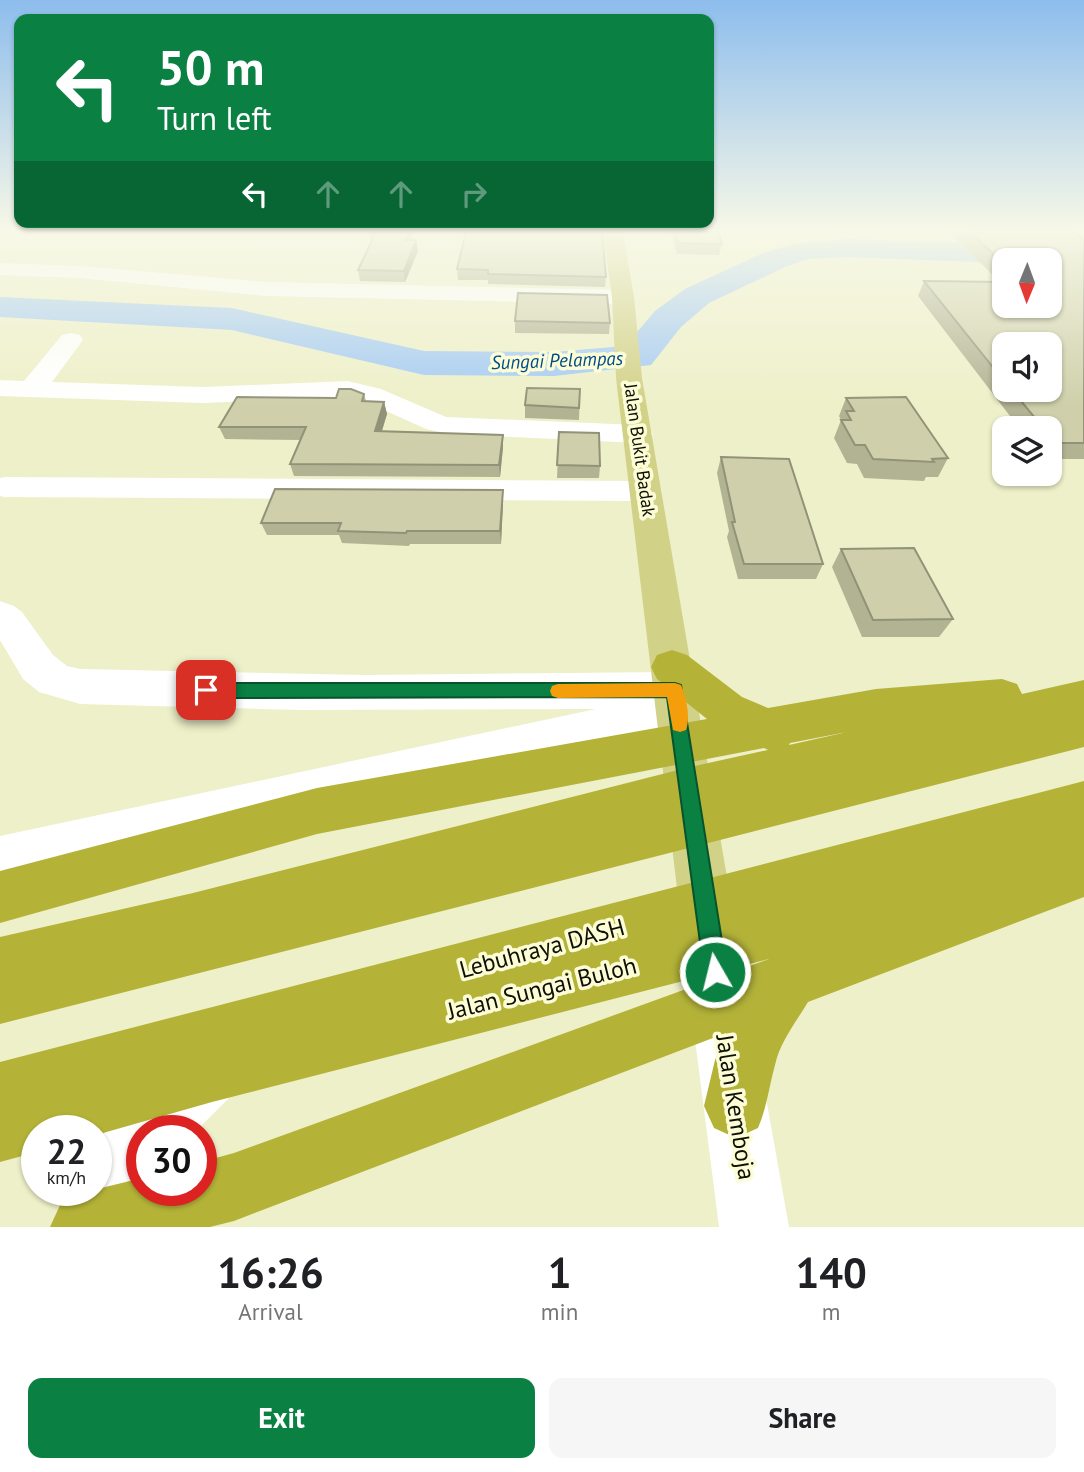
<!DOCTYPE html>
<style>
body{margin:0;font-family:"PT Sans",sans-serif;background:#f6f6f6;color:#202124;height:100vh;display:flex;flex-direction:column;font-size:26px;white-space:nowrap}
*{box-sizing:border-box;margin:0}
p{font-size:23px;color:#757577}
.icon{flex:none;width:38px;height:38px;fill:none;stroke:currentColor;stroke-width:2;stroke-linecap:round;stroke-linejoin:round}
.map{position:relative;height:1227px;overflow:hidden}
.details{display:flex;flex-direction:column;background:#fff;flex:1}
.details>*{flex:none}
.guide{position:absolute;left:14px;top:14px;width:700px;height:214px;border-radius:14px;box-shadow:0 2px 5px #0004;background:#0b8043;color:#fff;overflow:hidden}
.needle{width:46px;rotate:181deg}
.tools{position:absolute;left:992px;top:248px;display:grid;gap:14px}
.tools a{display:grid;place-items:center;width:70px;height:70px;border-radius:14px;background:#fff;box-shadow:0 2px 5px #0004;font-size:35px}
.speed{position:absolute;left:21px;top:1115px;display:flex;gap:14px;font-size:35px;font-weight:700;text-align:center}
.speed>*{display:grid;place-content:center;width:91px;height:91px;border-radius:50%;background:#fff;box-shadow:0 2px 5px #0004;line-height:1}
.speed small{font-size:18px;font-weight:400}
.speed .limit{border:10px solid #d22;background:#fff;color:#111}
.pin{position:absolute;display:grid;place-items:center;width:60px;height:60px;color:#fff;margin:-30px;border-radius:14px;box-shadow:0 4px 10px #0006}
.me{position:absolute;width:77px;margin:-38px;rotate:352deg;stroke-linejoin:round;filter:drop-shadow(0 0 5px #0008)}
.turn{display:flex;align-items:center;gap:24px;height:147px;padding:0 28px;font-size:32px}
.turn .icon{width:91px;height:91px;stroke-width:2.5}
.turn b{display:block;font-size:49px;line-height:60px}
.lanes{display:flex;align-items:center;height:66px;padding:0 28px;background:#0003;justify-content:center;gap:35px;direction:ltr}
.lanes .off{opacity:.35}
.eta{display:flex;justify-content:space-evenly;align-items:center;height:119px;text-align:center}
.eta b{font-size:42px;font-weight:700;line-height:49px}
.action{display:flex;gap:14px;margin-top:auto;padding:14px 28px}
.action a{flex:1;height:80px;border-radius:14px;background:#0b8043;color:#fff;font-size:28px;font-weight:700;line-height:80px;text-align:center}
.action a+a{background:#f6f6f6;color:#202124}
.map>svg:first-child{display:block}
</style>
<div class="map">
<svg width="1084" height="1227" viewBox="0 0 1084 1227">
<rect width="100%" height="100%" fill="#eef0c9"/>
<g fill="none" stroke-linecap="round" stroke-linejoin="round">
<path fill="#a5cbf4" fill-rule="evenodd" d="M846 239 1084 247V265L1050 264V261L1004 263 846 257 808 259 785 267 709 303 681 327 651 365 554 376 424 375 232 330 0 317V297L232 308 424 351 554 352 625 346 655 311 685 289 763 253 794 244Z"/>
<path fill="#fff" fill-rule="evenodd" d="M0 263 80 266 267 282 623 290 631 292 634 297 631 302 623 304 267 296 80 278 0 275Z
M71 333 80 335 83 340 52 382 203 387 348 381 381 389 446 417 638 425 648 428 653 434 648 440 638 443 449 434 426 429 373 405 348 397 203 403 0 396V380L24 381 62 335Z
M5 477 646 481 657 484 662 491 657 498 646 501 5 497 0 496V478Z
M0 601 14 606 22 612 53 655 67 666 80 669 363 675 675 672 690 677 696 690 693 697 700 710 693 723 678 729 0 886V836L596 709 300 710 80 704 39 692 23 679 0 640Z
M711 918 730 927 739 946 789 1227H719L683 946 692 927Z
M206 1046 228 1055 237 1077 228 1099 197 1130H142V1189L120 1212 96 1222 72 1212 63 1190H96V1141L119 1119 127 1116 130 1107 184 1055Z"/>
<path fill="#d2d188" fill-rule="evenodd" d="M603 232H623L634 297 642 378 736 930 728 949 709 957 690 949 682 930 616 378 612 297Z"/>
<path fill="#b4b338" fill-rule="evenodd" d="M672 650 687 655 742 697 768 708 876 689 1002 679 1017 684 1022 694 1084 680V747L0 1024V937L193 893 690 767 768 750 764 748 317 834 0 923V871L317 788 707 719 657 679 651 667 657 655ZM847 732 789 745 790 743Z
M1084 781V897L808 1002C796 1022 780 1042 775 1065 769 1087 767 1107 758 1128L736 1138 714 1128 704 1106 715 1060 726 1033 234 1221 210 1227H50L61 1203 85 1192 142 1178V1190H201V1162L234 1153 769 959 212 1102 96 1135V1130H37V1152L0 1162V1062Z"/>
</g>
<path fill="#b2b393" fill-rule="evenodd" d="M370 232H414L411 240H416L418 251 405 282 360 281 358 270 371 242Z
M466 232 606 277 605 287 488 284V280H458L457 269Z
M671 232H721L720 234H719L722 244 719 255 677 254Z
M949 232H1084H1074L1084 240V459H1050V429H1020L918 296 924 281 1000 282ZM1004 261 1050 306H1004ZM1004 345 1050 390H1004Z
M515 321 610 323 609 334 515 333Z
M580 389 579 420 525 418V405Z
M364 394 366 401 384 402 387 414 382 431 503 447 500 477 294 476 290 464 300 440 225 439 219 427Z
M846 398 948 458 938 477H926L924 481 864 478 857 464 847 463 834 438 841 420 839 416Z
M559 432 600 466 599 478H557Z
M721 457 823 564 816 579H738L727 537 729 531 717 473Z
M503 490V503L501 544H410L409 546 342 543 339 535H267L261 523Z
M841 549 953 619 939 637H862L832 567Z"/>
<path fill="#919278" d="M408 232H414L406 251 405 240Z
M416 240 418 251 405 282 404 271Z
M384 402 387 414 378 443 375 431Z
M503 435V447L500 477 499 465Z
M503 490V503L501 544 500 531Z"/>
<path fill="#cfd0ab" stroke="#919278" stroke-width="2" d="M370 232H408L405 240H416L404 271 358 270 376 232Z
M466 232H602L606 277 488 274V270L457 269Z
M675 232H718L722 244 678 243Z
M970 232H1074L1084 240V443H1055L1050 437V429H1044L1012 390H1050V345H1004V381L924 281 1004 282V306H1050V261H1004V264Z
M518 293 607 295 610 323 515 321Z
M527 388 580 389 579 408 525 405Z
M339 389H351L364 394 362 401 384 402 375 431 503 435 499 465 290 464 306 427H219L237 397 336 398Z
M906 397 948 458 932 459 934 462 873 459 865 445H855L841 420H851L846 411H854L846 398Z
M559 432 599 433 600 466 557 465Z
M721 457 789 459 823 564H744L732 522H735Z
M275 489 503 490 500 531H407L406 533 338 531 341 523H261Z
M914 548 953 619 873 620 841 549Z"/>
<linearGradient id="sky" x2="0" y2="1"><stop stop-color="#8dbded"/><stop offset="0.57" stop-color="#f7f8e7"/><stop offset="1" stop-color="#f7f8e7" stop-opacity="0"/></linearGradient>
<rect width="1084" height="404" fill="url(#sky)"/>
<path fill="#0b8043" stroke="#07532c" stroke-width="2" d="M206 683H675L681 685 727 972 723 981 715 984 707 981 704 972 667 697 206 698 200 696 198 690 200 685Z"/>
<path fill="#f59e0b" d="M675 683 681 685C686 696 691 718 686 730L680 732 673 730 667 697 558 698 552 696 550 691 552 686 558 684Z"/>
<g text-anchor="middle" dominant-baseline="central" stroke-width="7" stroke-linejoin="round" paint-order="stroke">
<g font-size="18" fill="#0f0f03" stroke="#fcfdd6">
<text transform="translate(640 450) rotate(82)">Jalan Bukit Badak</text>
</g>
<g font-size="19" font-style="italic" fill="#014c88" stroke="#fcfdd6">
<text transform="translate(557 360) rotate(-2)">Sungai Pelampas</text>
</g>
<g font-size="24" fill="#0f0f03" stroke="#fcfdd6">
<text transform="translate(542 948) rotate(-15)">Lebuhraya DASH</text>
<text transform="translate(542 988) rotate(-14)">Jalan Sungai Buloh</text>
<text transform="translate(736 1107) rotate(81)">Jalan Kemboja</text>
</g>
</g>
</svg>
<div class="tools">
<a><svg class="needle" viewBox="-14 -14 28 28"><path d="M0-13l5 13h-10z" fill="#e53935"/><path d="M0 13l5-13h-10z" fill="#757577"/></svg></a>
<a><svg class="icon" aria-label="sound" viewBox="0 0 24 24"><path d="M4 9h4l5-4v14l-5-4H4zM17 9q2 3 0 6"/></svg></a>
<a><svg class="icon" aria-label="layers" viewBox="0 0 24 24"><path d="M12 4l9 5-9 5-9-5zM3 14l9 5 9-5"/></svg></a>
</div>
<div class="speed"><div>22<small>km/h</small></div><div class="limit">30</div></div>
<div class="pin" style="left:206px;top:690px;background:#d93025"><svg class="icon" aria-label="arrive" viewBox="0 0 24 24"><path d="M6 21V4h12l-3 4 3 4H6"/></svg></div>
<svg class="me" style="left:715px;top:972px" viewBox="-20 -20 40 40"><circle r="17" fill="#0b8043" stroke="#fff" stroke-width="3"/><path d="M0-11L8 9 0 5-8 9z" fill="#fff"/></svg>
<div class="guide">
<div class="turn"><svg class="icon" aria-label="left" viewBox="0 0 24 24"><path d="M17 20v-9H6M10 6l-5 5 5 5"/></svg><div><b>50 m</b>Turn left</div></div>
<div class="lanes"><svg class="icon" aria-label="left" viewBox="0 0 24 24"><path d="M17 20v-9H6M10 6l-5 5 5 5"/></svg><svg class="icon off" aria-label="ahead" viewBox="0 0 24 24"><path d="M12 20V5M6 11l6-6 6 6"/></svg><svg class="icon off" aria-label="ahead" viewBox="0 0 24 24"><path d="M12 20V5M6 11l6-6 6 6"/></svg><svg class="icon off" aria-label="right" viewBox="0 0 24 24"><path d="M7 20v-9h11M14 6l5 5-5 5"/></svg></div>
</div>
</div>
<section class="details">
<div class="eta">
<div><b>16:26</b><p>Arrival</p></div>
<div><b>1</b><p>min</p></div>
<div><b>140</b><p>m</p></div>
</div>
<div class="action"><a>Exit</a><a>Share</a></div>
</section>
